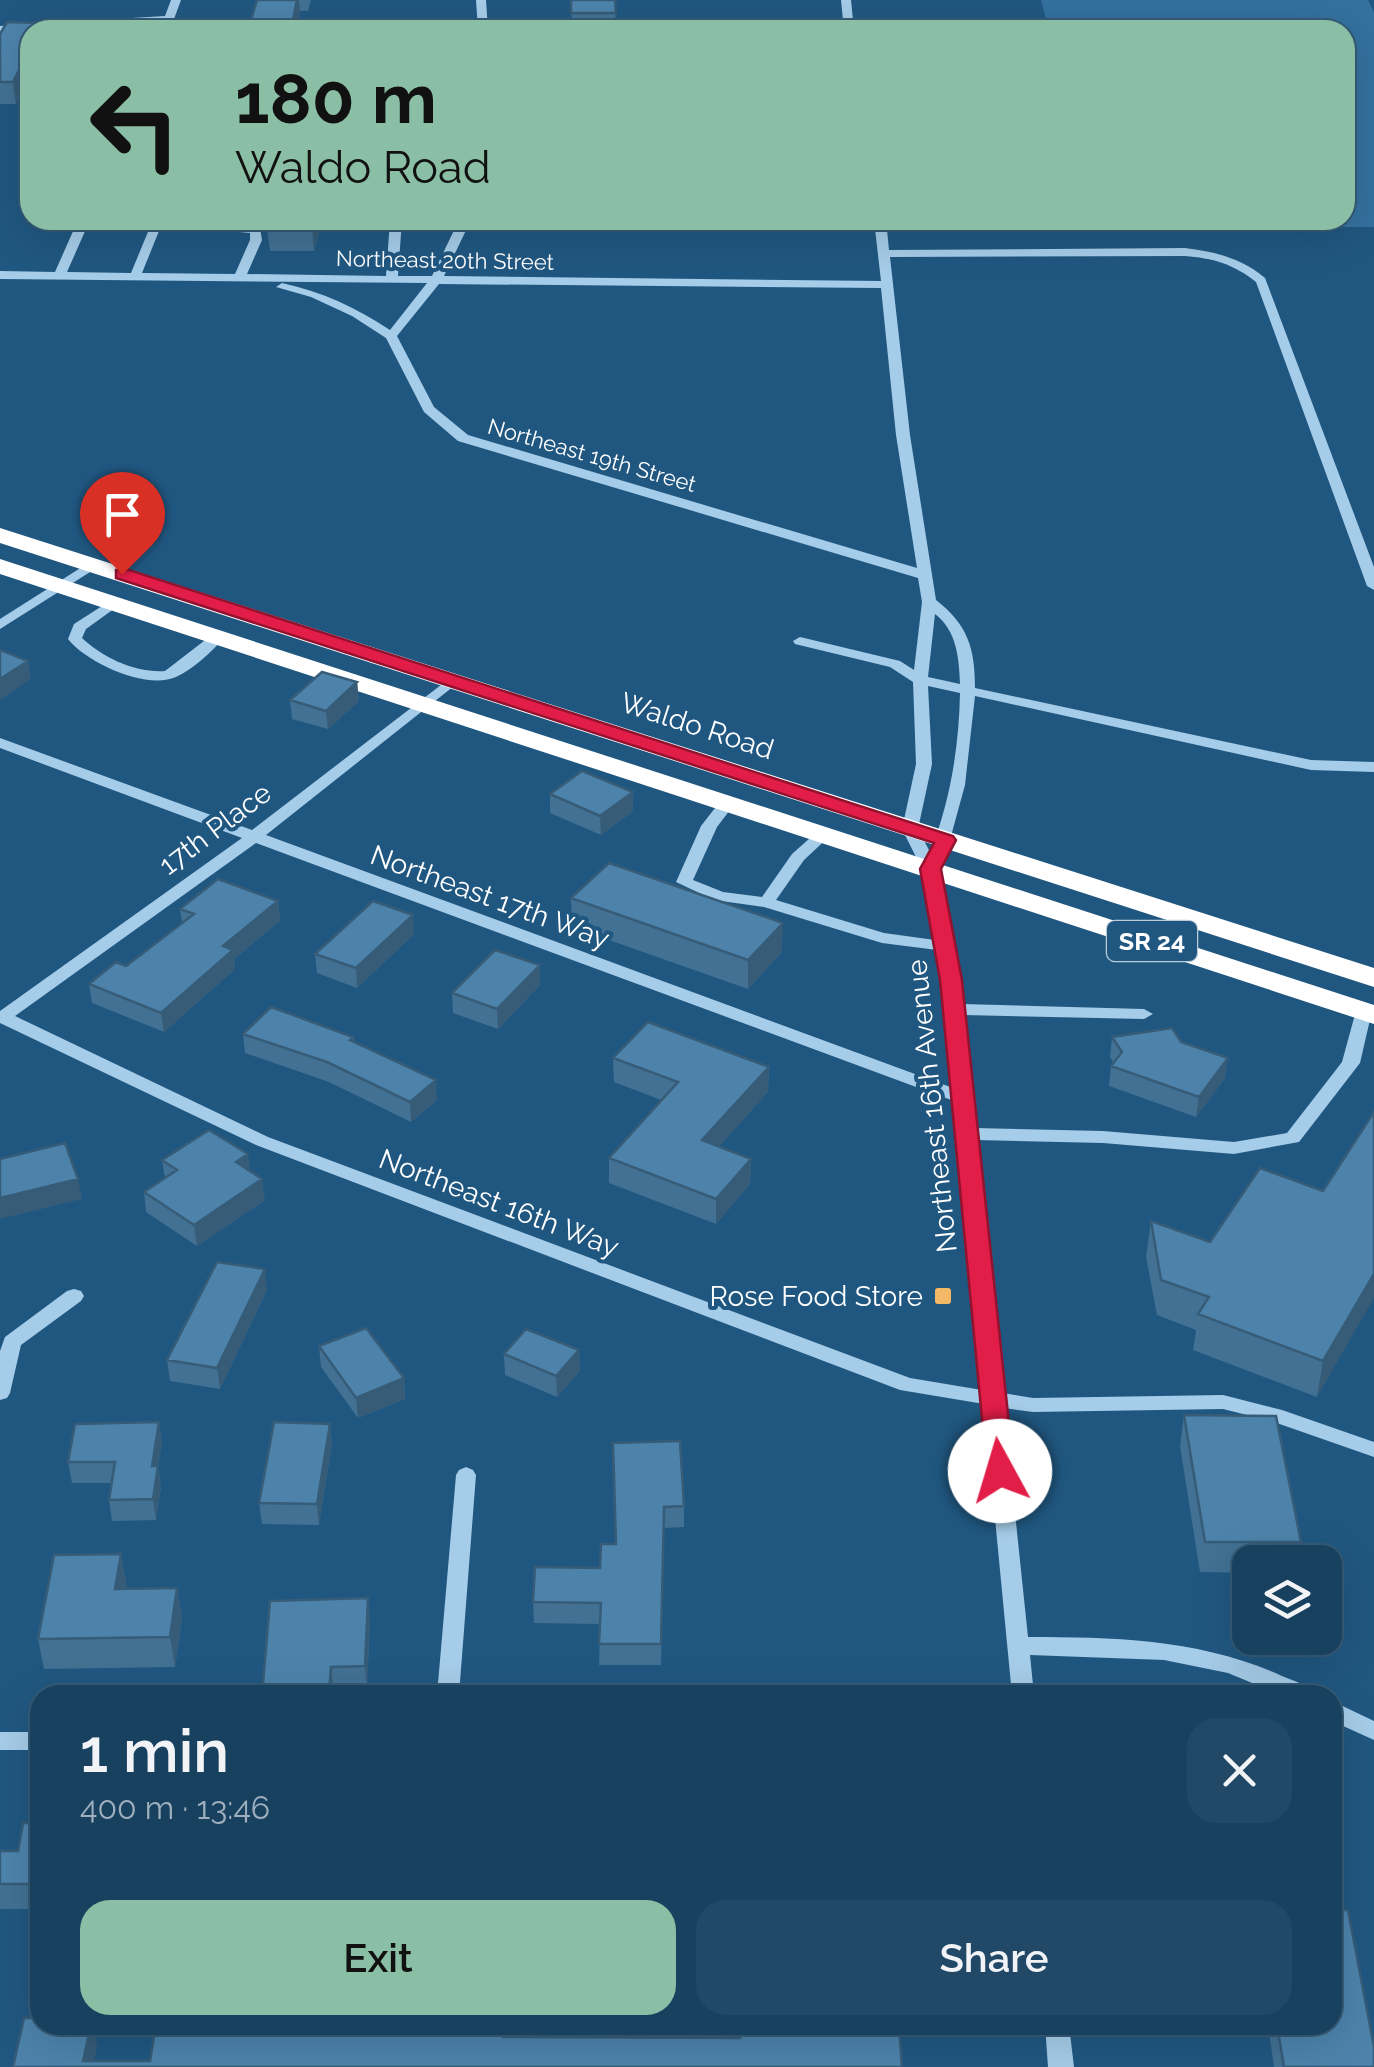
<!DOCTYPE html>
<meta charset="utf-8">
<style>
body{margin:0;font-family:Raleway,sans-serif;background:#214866;color:#f1f3f6;height:100vh;display:flex;flex-direction:column;font-size:38px;white-space:nowrap}
*{box-sizing:border-box;margin:0}
p{font-size:32px;color:#9fafbd}
.icon{flex:none;width:55px;height:55px;fill:none;stroke:currentColor;stroke-width:2;stroke-linecap:round;stroke-linejoin:round}
.map{position:relative;flex:1;overflow:hidden}
.sheet{position:absolute;left:30px;top:1685px;width:1312px;height:350px;display:flex;flex-direction:column;background:#184160;border-radius:30px;box-shadow:0 10px 40px #0002,0 0 0 2px #365a75}
.sheet>*{flex:none}
.top-card{position:absolute;left:20px;top:20px;width:1335px;height:210px;border-radius:30px;box-shadow:0 10px 40px #0002,0 0 0 2px #365a75;background:#8abfa5;color:#111;overflow:hidden}
.controls{position:absolute;left:1232px;top:1545px;display:grid;gap:20px}
.controls a{display:grid;place-items:center;width:110px;height:110px;border-radius:20px;background:#184160;box-shadow:0 10px 40px #0002,0 0 0 2px #365a75;font-size:50px}
.pin{position:absolute;display:grid;place-items:center;width:85px;height:85px;color:#fff;margin:-102px -42px;border-radius:50% 50% 50% 0;rotate:-45deg;box-shadow:0 0 10px #0007}
.pin .icon{rotate:45deg}
.me{position:absolute;width:110px;margin:-55px;rotate:354deg;stroke-linejoin:round;filter:drop-shadow(0 0 8px #0008)}
.turn{display:flex;align-items:center;gap:35px;height:210px;padding:0 50px;font-size:45px}
.turn .icon{width:130px;height:130px;stroke-width:2.5}
.turn b{display:block;font-size:70px;line-height:85px}
.round{display:grid;place-items:center;flex:none;width:105px;height:105px;border-radius:30px;background:#214866}
.head{display:flex;align-items:center;justify-content:space-between;height:170px;padding:0 50px}
h1{font-size:60px;font-weight:600;line-height:75px}
.primary-button{display:flex;gap:20px;margin-top:auto;padding:20px 50px}
.primary-button a{flex:1;height:115px;border-radius:30px;background:#8abfa5;color:#111;font-size:40px;font-weight:600;line-height:115px;text-align:center}
.primary-button a+a{background:#214866;color:#f1f3f6}
.map>svg:first-child{display:block}
</style>
<div class="map">
<svg width="1374" height="2067" viewBox="0 0 1374 2067">
<rect width="100%" height="100%" fill="#205780"/>
<path fill="#34719e" d="M1041 0H1368L1374 12V227H1103L1101 220H1345V30H1049Z"/>
<g fill="none" stroke-linecap="round" stroke-linejoin="round">
<path fill="#a5cce8" fill-rule="evenodd" d="M171 0H181L170 30H160L163 22 0 32V26L165 16Z
M476 0H486L488 30H478Z
M841 0H851L854 30H844Z
M78 220H90L67 272 131 273 150 227 179 220 260 228 262 240 247 274 386 276 390 220H402L398 276H432L459 220H471L444 276 881 281 874 220H886L889 250 1185 248C1216 252 1241 258 1265 278L1374 567V590L1367 586 1256 282C1234 264 1212 258 1185 256L890 257 910 435 936 600C968 625 975 648 975 688L1311 760 1374 762V772L1311 770 975 696 965 785 948 847 938 869 962 1004 1144 1009 1153 1014 1144 1019 963 1015 975 1128 1103 1131 1234 1142 1287 1133 1342 1062 1357 1007H1369L1372 1011 1360 1063 1299 1142 1234 1154 1103 1143 976 1140 1003 1393 1033 1398 1223 1395 1282 1410 1374 1442V1457L1271 1421 1223 1409 1033 1412 1004 1408 1028 1637C1115 1637 1201 1639 1282 1676 1293 1681 1308 1684 1314 1695H1281L1228 1673 1164 1660 1030 1655 1034 1695H1012L984 1404 900 1390 256 1145 0 1023V1011L242 838 0 748V738L252 830 454 675 459 676V682L266 835 953 1088 937 950 882 943 764 907 714 900 676 882 701 826 722 799 728 797 736 802 717 827 693 880 723 892 762 897 792 854 819 830 825 828 833 833 804 860 776 900 884 933 935 940 922 869 902 829 916 764 913 682 890 667 795 644 793 641 800 637 900 661 914 670 922 602 918 578 458 441 424 412 386 338 352 316 311 297 276 287 282 283C323 292 355 307 390 330L427 283 0 279V271L55 272ZM175 226 250 233V240L235 274 142 273 159 231ZM439 284 881 288 896 435 917 568 468 435 434 407 397 336ZM935 614C957 631 959 658 960 684L928 677ZM928 686 960 693C959 747 950 803 930 852L918 829 932 764ZM256 843 954 1101 982 1390 910 1378 268 1137 15 1016Z
M93 560 100 564 98 567 0 629V619Z
M113 599 120 603 118 606 86 629 82 638C103 658 136 673 165 671L213 634 218 633 225 637C212 651 194 669 176 677 146 690 87 663 68 639L74 624Z
M74 1289 81 1291 84 1296 81 1301 21 1345 10 1393 7 1398 0 1400V1351L5 1337 67 1291Z
M466 1467 473 1470 476 1475 459 1695H437L456 1475 459 1470Z
M1332 1701 1374 1721V1740L1332 1721Z
M0 1732H40V1750H0Z
M1045 2025H1069L1074 2067H1048Z"/>
<path fill="#fff" fill-rule="evenodd" d="M0 528 1374 968V987L0 543Z
M0 559 1374 1005V1024L0 574Z"/>
</g>
<path fill="#427193" d="M257 0H311L308 11H300L296 30H248Z
M571 0H615L616 30H572Z
M7 22 16 104H0V34Z
M270 220H328H323L314 251H270L267 228Z
M357 682 359 701 328 729 292 719 290 700Z
M633 792V811L601 835 550 813V794Z
M571 898 782 952 748 989 572 927Z
M278 901 280 921 234 959 235 969 164 1032 92 1003 89 984 126 966 182 923 180 909Z
M414 934 357 988 317 973 315 954Z
M540 985 498 1029 453 1013 452 993Z
M243 1034 353 1037 354 1041 437 1100 411 1122 329 1082 245 1053Z
M1112 1037 1181 1042 1225 1078 1196 1117 1109 1086 1111 1066 1113 1062 1110 1057Z
M613 1058 769 1067 768 1092 718 1147 751 1159 750 1184 716 1224 609 1183V1158L661 1100 614 1082Z
M1374 1112 1317 1397 1193 1350 1196 1330 1157 1315 1146 1257 1151 1221 1210 1242 1323 1191Z
M162 1160 250 1172 265 1200 197 1246 146 1212 144 1192 165 1178Z
M267 1290 220 1389 170 1381 167 1360Z
M319 1346 404 1378 405 1399 358 1418 321 1367Z
M579 1350 580 1371 557 1397 505 1375 504 1354Z
M1184 1415 1301 1542 1297 1562H1250V1573L1200 1572 1180 1446Z
M159 1422 162 1443 158 1467 161 1487 156 1520 112 1521 109 1500 112 1483H72L68 1462Z
M330 1424 332 1444 319 1525 262 1524 259 1503Z
M613 1443 684 1506V1527L664 1528 661 1665H599L600 1624 534 1623 533 1602 600 1568 616 1544Z
M121 1554 126 1588H177L182 1618 175 1667 44 1669 38 1639Z
M370 1619 367 1687 333 1688 262 1695Z
M40 1823V1909H0V1851H18Z
M1268 2025H1332L1374 2067H1274Z"/>
<path fill="#365c78" d="M297 0H299L300 11 296 30H291Z
M30 48V76L16 104 13 82Z
M314 220H323L314 251 312 228Z
M28 661 31 679 0 700V679Z
M357 682 359 701 328 729 326 711Z
M633 792V811L601 835 600 816Z
M278 901 280 921 234 959 235 969 164 1032 161 1013 223 946Z
M413 915 414 934 357 988 356 968Z
M783 923 782 952 748 989V960Z
M540 965V985L498 1029 497 1009Z
M1228 1058 1225 1078 1196 1117 1199 1097Z
M769 1067 768 1092 702 1166V1140Z
M436 1080 437 1100 411 1122 410 1102Z
M248 1154 251 1175 236 1162Z
M751 1159 750 1184 716 1224V1199Z
M78 1179 82 1199 0 1219V1198Z
M262 1179 265 1200 197 1246 194 1225Z
M265 1269 267 1290 220 1389 217 1368Z
M1374 1274V1298L1317 1397 1323 1361Z
M579 1350 580 1371 557 1397 556 1376Z
M404 1378 405 1399 358 1418 356 1398Z
M159 1422 162 1443 158 1467 161 1487 156 1520 153 1499 152 1466Z
M330 1424 332 1444 319 1525 317 1504Z
M121 1554 127 1585 121 1619 115 1589Z
M177 1588 182 1618 175 1667 170 1637Z
M368 1598 370 1619 367 1687 365 1666Z
M331 1667 333 1688V1695H329Z
M91 2025H93L97 2046 93 2067 83 2061Z"/>
<path fill="#4d83ab" stroke="#365c78" stroke-width="2.5" d="M257 0H297L291 30H248Z
M571 0H615L616 13H571Z
M7 22 43 23 39 30H30V48L13 82H0V34Z
M270 220H314L312 228H267Z
M0 650 28 661 0 679Z
M322 672 357 682 326 711 290 700Z
M582 771 633 792 600 816 550 794Z
M609 863 783 923 748 960 571 898Z
M218 879 278 901 223 946 233 950 161 1013 89 984 116 962 126 966 194 914 180 909Z
M373 901 413 915 356 968 315 954Z
M495 950 540 965 497 1009 452 993Z
M271 1007 353 1037 350 1040 436 1080 410 1102 327 1062 243 1034Z
M648 1022 769 1067 702 1140 751 1159 716 1199 609 1158 678 1082 613 1058Z
M1172 1028 1181 1042 1228 1058 1199 1097 1111 1066 1122 1052 1112 1037Z
M1374 1112V1274L1323 1361 1198 1314 1209 1297 1161 1280 1151 1221 1210 1242 1260 1168 1323 1191Z
M209 1130 248 1154 236 1162 262 1179 194 1225 144 1192 177 1170 162 1160Z
M65 1143 78 1179 0 1198V1159Z
M217 1262 265 1269 217 1368 167 1360Z
M366 1328 404 1378 356 1398 319 1346Z
M526 1329 579 1350 556 1376 504 1354Z
M1184 1415 1276 1416 1301 1542H1205Z
M159 1422 152 1466H158L153 1499 109 1500 115 1462H68L75 1424Z
M274 1422 330 1424 317 1504 259 1503Z
M680 1441 684 1506 664 1507 661 1644H599L601 1603 533 1602 535 1567 600 1568 601 1544H616L613 1443Z
M121 1554 115 1589 177 1588 170 1637 38 1639 54 1555Z
M368 1598 365 1666 331 1667 329 1694 262 1695 270 1601Z
M23 1823H40V1884H0V1851H18Z
M1332 1910H1348L1374 2047V2067H1284L1277 2025H1332Z
M24 2018H40V2025H91L83 2061H150L155 2031 253 2032 254 2025H503V2037L740 2038V2028H833V2025H899L902 2067H13Z"/>
<path fill="#e11d48" stroke="#92132f" stroke-width="2.5" d="M116 570H129L953 836 956 840 941 869 962 980 1014 1471 1010 1478 1000 1481 987 1471 940 980 920 869 934 843 116 578Z"/>
<rect fill="#f5b866" stroke="#205780" stroke-width="4" x="933" y="1286" width="20" height="20" rx="5"/>
<g text-anchor="middle" dominant-baseline="central" stroke-width="8" stroke-linejoin="round" paint-order="stroke">
<g font-size="22" fill="#fff" stroke="#205780">
<text transform="translate(445 260) rotate(1)">Northeast 20th Street</text>
<text transform="translate(592 455) rotate(16)">Northeast 19th Street</text>
</g>
<rect fill="#205780" stroke="#bccdd9" stroke-width="2.5" x="1107" y="921" width="90" height="40" rx="8"/>
<g font-size="25" font-weight="bold" fill="#fff">
<text x="1152" y="941">SR 24</text>
</g>
<g font-size="28" fill="#fff" stroke="#205780">
<text transform="translate(697 726) rotate(18)">Waldo Road</text>
<text transform="translate(215 829) rotate(-37)">17th Place</text>
<text transform="translate(490 897) rotate(20)">Northeast 17th Way</text>
<text transform="translate(932 1106) rotate(-96)">Northeast 16th Avenue</text>
<text transform="translate(499 1203) rotate(21)">Northeast 16th Way</text>
</g>
<g font-size="28" fill="#fff" stroke="#205780" text-anchor="end">
<text x="923" y="1296">Rose Food Store</text>
</g>
</g>
</svg>
<div class="controls">
<a><svg class="icon" aria-label="layers" viewBox="0 0 24 24"><path d="M12 4l9 5-9 5-9-5zM3 14l9 5 9-5"/></svg></a>
</div>
<div class="pin" style="left:122px;top:574px;background:#d93025"><svg class="icon" aria-label="arrive" viewBox="0 0 24 24"><path d="M6 21V4h12l-3 4 3 4H6"/></svg></div>
<svg class="me" style="left:1000px;top:1471px" viewBox="-20 -20 40 40"><circle r="19" fill="#fff"/><path d="M0-13L10 11 0 6-10 11z" fill="#e11d48"/></svg>
<div class="top-card">
<div class="turn"><svg class="icon" aria-label="left" viewBox="0 0 24 24"><path d="M17 20v-9H6M10 6l-5 5 5 5"/></svg><div><b>180 m</b>Waldo Road</div></div>
</div>
<section class="sheet">
<div class="head"><div><h1>1 min</h1><p>400 m · 13:46</p></div><a class="round"><svg class="icon" aria-label="close" viewBox="0 0 24 24"><path d="M6 6l12 12M18 6L6 18"/></svg></a></div>
<div class="primary-button"><a>Exit</a><a>Share</a></div>
</section>
</div>
